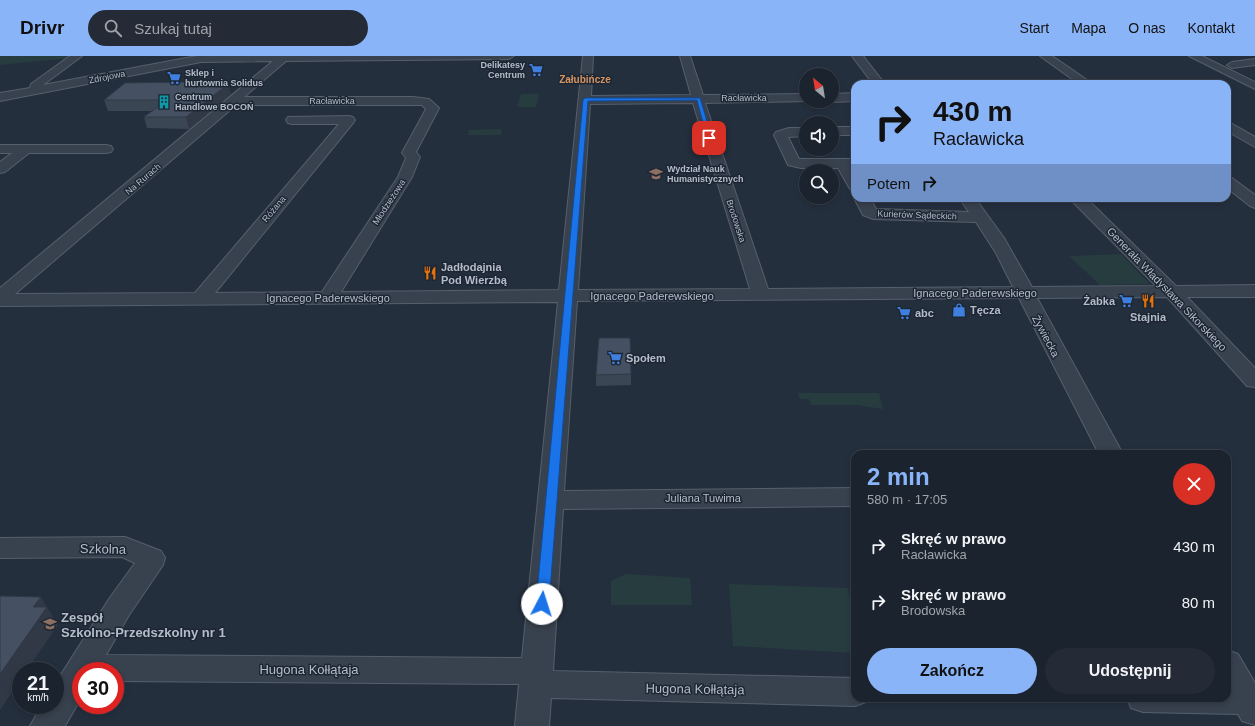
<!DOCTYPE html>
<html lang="pl">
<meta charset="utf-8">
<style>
body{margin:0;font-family:Arial,sans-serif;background:#242b36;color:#f1f3f6;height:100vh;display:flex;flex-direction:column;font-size:15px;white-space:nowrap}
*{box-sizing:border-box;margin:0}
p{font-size:13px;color:#a0a4aa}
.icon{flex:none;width:22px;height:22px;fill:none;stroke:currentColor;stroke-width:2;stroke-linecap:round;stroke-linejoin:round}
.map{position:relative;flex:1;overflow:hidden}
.drawer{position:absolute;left:851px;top:394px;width:380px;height:252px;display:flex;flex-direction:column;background:#1b232e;border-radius:12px;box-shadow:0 2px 6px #0003,0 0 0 1px #39404a}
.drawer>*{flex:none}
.top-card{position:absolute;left:851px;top:24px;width:380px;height:122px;border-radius:12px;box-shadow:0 2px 6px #0003,0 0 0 1px #39404a;background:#8ab4f8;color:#111;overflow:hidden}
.needle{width:26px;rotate:330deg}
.buttons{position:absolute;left:799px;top:12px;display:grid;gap:8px}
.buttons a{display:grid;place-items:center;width:40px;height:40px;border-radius:50%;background:#1b232e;box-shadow:0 2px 6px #0003,0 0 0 1px #39404a;font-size:20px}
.speed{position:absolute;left:12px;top:606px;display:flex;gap:8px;font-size:20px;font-weight:700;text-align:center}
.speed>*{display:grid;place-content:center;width:52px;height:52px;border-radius:50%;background:#1b232e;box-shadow:0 2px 6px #0003,0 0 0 1px #39404a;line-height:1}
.speed small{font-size:10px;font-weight:400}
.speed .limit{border:6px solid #d22;background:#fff;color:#111}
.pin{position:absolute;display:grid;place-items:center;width:34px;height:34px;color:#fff;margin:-17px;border-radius:8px;box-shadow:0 2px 6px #0006}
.me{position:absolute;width:44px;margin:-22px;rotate:5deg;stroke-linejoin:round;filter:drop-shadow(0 0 3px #0008)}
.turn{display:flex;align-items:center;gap:14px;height:84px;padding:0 16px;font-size:18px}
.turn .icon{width:52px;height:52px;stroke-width:2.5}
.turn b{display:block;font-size:28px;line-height:34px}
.then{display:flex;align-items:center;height:38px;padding:0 16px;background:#0003;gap:8px;font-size:15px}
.round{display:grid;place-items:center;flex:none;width:42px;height:42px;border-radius:21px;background:#242b36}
.summary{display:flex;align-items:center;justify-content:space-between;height:68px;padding:0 16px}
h1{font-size:24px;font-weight:800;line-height:30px;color:#8ab4f8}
.button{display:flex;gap:8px;margin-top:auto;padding:8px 16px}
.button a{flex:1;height:46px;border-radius:24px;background:#8ab4f8;color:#111;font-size:16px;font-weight:800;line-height:46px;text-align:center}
.button a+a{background:#242b36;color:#f1f3f6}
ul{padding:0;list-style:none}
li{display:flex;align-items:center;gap:12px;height:56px;padding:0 16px}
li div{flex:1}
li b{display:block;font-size:15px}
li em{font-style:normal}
header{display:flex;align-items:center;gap:24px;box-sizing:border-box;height:56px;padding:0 20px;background:#8ab4f8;color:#111}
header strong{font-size:19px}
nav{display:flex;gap:22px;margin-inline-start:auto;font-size:14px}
.search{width:280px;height:36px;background:#242b36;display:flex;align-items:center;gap:10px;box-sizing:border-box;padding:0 14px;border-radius:22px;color:#a0a4aa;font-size:15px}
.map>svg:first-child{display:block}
</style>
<header>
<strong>Drivr</strong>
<div class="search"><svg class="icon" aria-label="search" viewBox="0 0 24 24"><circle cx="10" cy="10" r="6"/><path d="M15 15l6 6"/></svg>Szukaj tutaj</div>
<nav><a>Start</a><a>Mapa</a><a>O nas</a><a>Kontakt</a></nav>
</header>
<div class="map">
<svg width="1255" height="670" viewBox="0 0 1255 670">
<rect width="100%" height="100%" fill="#242f3e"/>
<path fill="#263c3f" d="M0 0H75L72 2 0 9Z
M521 38H539L536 51H517Z
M502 73 501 79H468L469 74Z
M1121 198 1150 228 1100 229 1069 200Z
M798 337H879L883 353 856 349H811L809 343H800Z
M626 518 690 522 692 549H611V525Z
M729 528 848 532 855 561V597L733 590Z"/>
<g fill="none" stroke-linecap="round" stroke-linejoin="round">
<g stroke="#565f6c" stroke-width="2">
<path id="minor" d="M70 0H82L43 29 197 0H514L509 3 286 5 244 41H413L429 43 439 52 416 96 420 101 412 121 341 236 559 234 583 0H593L591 40 691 39 680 0H690L703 39 806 38V45H808L705 47 768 233 1013 231 996 197 976 166 873 163 863 159 854 142 855 141 870 142 876 153 969 156 959 142H975L1004 182 1032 231 1156 230 1069 142H1086L1176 230 1255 229V241H1187L1255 312V331L1247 330 1167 241 1037 242 1123 398H1099L1019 242 577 245 564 435 855 432V450L563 453 553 615 855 622V642H868L866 646 855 650 551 642 549 670H515L519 628 115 625V615H81V642L65 670H30L42 649H55V628L109 543 135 507 122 501 0 502V482L125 481 161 495 165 502 163 509 129 559 106 599 522 602 558 246 0 250V232L273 5 201 6 0 45V37L30 32 31 28ZM693 47 750 233 578 234 590 48ZM236 49H422L426 53 402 97 406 102 398 121 322 236 215 237 353 67 355 64 353 61 349 60 288 61 286 64 288 67 292 68H339L195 237 15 238Z
M852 0H863L885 28H873Z
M1040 0H1052L1093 28H1079Z
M1189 0H1202L1255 26V33Z
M1255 3V9L1232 12 1227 9 1232 6Z
M855 37V45L832 46 830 45H832V38Z
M1227 65 1255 81V91L1227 75Z
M832 71H855V79H832Z
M789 72H806V80L788 81 799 103H855V111H852L855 116V134L850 133 838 112H801L788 109 774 79 776 76Z
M0 89H106L111 90 113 93 111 96 106 97H29L5 116 0 117V106L12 97H0Z
M1227 121 1232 122 1255 139V152L1250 150 1227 132Z
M1227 594 1238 598 1255 627V669L1242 665 1238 658 1143 656 1131 652 1127 642H1227Z"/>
</g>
<use href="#minor" fill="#38414e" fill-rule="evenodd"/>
</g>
<path fill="#3b4654" d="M189 27 228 28 231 38 189 73 147 72 144 61 152 55H108L104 44Z
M631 318V329L596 330V319Z"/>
<path fill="#303945" d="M228 28 231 38 189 73 186 61Z
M41 541 58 569 26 615H21V623L0 654V618L33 551Z"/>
<path fill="#455162" stroke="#303945" d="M189 26 187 27 228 28 186 61H144L167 44H104L125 27Z
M599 282H630L631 318 596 319Z
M0 540 41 541 33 551H47L0 618Z"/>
<path fill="#1a73e8" stroke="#114b97" d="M585 42H700L712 82 709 83 707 82 697 44 588 45 549 548 547 552H538L536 548 583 44Z"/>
<defs>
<g id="supermarket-bare" transform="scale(1.08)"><path d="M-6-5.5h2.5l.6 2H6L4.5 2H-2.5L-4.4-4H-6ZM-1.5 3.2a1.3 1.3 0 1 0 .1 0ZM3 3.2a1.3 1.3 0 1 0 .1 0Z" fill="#3f7fe0" stroke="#1d2633" stroke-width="2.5" paint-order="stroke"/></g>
<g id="building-bare" transform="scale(1.08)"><path d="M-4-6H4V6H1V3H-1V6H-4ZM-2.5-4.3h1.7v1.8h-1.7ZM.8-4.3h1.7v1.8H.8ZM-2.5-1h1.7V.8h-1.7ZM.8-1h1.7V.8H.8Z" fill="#0f9aa8" stroke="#1d2633" stroke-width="2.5" paint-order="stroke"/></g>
<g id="university-bare" transform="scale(1.08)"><path d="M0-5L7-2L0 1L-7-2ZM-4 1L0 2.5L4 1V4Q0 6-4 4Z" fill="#8d6e63" stroke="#1d2633" stroke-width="2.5" paint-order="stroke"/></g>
<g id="restaurant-bare" transform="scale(1.08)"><path d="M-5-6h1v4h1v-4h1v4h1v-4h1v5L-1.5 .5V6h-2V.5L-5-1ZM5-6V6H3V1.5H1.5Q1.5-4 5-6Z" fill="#e8710a" stroke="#1d2633" stroke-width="2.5" paint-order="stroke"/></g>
<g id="shop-bare" transform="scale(1.08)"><path d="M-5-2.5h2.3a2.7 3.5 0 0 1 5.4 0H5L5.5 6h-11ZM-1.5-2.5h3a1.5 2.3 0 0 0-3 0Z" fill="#3f7fe0" stroke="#1d2633" stroke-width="2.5" paint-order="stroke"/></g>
<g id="school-bare" transform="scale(1.08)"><path d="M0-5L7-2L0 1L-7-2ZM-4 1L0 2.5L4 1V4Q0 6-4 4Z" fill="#8d6e63" stroke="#1d2633" stroke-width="2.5" paint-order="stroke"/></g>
</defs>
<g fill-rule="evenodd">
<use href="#supermarket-bare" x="536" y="14"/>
<use href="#supermarket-bare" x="174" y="22"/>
<use href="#building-bare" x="164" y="46"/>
<use href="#university-bare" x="656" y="118"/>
<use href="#restaurant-bare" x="430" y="217"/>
<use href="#supermarket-bare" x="1126" y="245"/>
<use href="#restaurant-bare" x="1148" y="245"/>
<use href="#shop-bare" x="959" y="254"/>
<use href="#supermarket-bare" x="904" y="257"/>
<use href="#supermarket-bare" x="615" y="302"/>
<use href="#school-bare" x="50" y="568"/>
</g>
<g text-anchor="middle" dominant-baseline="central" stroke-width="3" stroke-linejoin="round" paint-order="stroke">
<g font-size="9" font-weight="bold" fill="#b4bcc9" stroke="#1d2633" text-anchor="start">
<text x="525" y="9" text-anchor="end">Delikatesy<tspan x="525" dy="10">Centrum</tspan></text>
<text x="185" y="17">Sklep i<tspan x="185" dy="10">hurtownia Solidus</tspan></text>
<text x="175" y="41">Centrum<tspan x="175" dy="10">Handlowe BOCOŃ</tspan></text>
<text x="667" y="113">Wydział Nauk<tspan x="667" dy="10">Humanistycznych</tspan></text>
</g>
<g font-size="9" fill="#b4bcc9" stroke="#1d2633">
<text transform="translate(107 21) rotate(-11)">Zdrojowa</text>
<text x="744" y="42">Racławicka</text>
<text x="332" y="45">Racławicka</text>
<text transform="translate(143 123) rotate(-40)">Na Rurach</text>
<text transform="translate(389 146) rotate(-57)">Młodzieżowa</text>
<text transform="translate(274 153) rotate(-50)">Różana</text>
<text transform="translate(917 159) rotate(2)">Kurierów Sądeckich</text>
<text transform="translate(736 165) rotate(72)">Brodowska</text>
</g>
<g font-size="10" font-weight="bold" fill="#d59563" stroke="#1d2633">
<text x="585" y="23">Załubińcze</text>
</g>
<g font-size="11" font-weight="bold" fill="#b4bcc9" stroke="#1d2633" text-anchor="start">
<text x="441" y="211">Jadłodajnia<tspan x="441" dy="13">Pod Wierzbą</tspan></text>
<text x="1115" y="245" text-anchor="end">Żabka</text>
<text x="970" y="254">Tęcza</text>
<text x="915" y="257">abc</text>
<text x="1148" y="261" text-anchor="middle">Stajnia</text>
<text x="626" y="302">Społem</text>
</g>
<g font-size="11" fill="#b4bcc9" stroke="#1d2633">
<text transform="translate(1167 233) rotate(46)">Generała Władysława Sikorskiego</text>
<text x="975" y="237">Ignacego Paderewskiego</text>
<text x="652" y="240">Ignacego Paderewskiego</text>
<text x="328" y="242">Ignacego Paderewskiego</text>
<text transform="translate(1046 280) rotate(62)">Żywiecka</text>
<text x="703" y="442">Juliana Tuwima</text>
</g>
<g font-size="13" fill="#b4bcc9" stroke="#1d2633">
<text transform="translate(103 493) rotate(1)">Szkolna</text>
<text x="309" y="613">Hugona Kołłątaja</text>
<text transform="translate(695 633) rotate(1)">Hugona Kołłątaja</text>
</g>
<g font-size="13" font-weight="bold" fill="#b4bcc9" stroke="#1d2633" text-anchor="start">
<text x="61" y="561">Zespół<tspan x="61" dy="15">Szkolno-Przedszkolny nr 1</tspan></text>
</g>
</g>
</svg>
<div class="buttons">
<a><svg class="needle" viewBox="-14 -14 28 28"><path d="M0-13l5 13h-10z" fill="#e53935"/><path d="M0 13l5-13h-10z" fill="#a0a4aa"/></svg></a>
<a><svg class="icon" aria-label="sound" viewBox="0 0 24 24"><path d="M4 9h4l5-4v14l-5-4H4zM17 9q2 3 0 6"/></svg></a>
<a><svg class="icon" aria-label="search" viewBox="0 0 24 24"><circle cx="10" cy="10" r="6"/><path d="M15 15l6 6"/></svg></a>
</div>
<div class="speed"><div>21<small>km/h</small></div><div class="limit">30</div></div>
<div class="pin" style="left:709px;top:82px;background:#d93025"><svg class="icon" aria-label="arrive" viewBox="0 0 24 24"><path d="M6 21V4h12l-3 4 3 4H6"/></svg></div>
<svg class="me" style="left:542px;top:548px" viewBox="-20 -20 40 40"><circle r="19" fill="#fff"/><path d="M0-13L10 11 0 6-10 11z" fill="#1a73e8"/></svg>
<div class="top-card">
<div class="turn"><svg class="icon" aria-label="right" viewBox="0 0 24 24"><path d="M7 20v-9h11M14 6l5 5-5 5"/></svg><div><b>430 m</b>Racławicka</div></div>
<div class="then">Potem<svg class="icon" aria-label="right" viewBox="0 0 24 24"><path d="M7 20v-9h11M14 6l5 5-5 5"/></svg></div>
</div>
<section class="drawer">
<div class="summary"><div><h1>2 min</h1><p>580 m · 17:05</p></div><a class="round" style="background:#d93025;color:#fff"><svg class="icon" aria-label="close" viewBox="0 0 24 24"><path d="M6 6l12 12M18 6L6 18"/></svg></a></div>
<ul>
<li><svg class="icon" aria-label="right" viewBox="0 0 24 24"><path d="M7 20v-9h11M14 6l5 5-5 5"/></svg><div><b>Skręć w prawo</b><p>Racławicka</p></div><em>430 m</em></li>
<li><svg class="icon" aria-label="right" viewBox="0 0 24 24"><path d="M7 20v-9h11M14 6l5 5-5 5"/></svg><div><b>Skręć w prawo</b><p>Brodowska</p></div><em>80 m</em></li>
</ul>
<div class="button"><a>Zakończ</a><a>Udostępnij</a></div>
</section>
</div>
